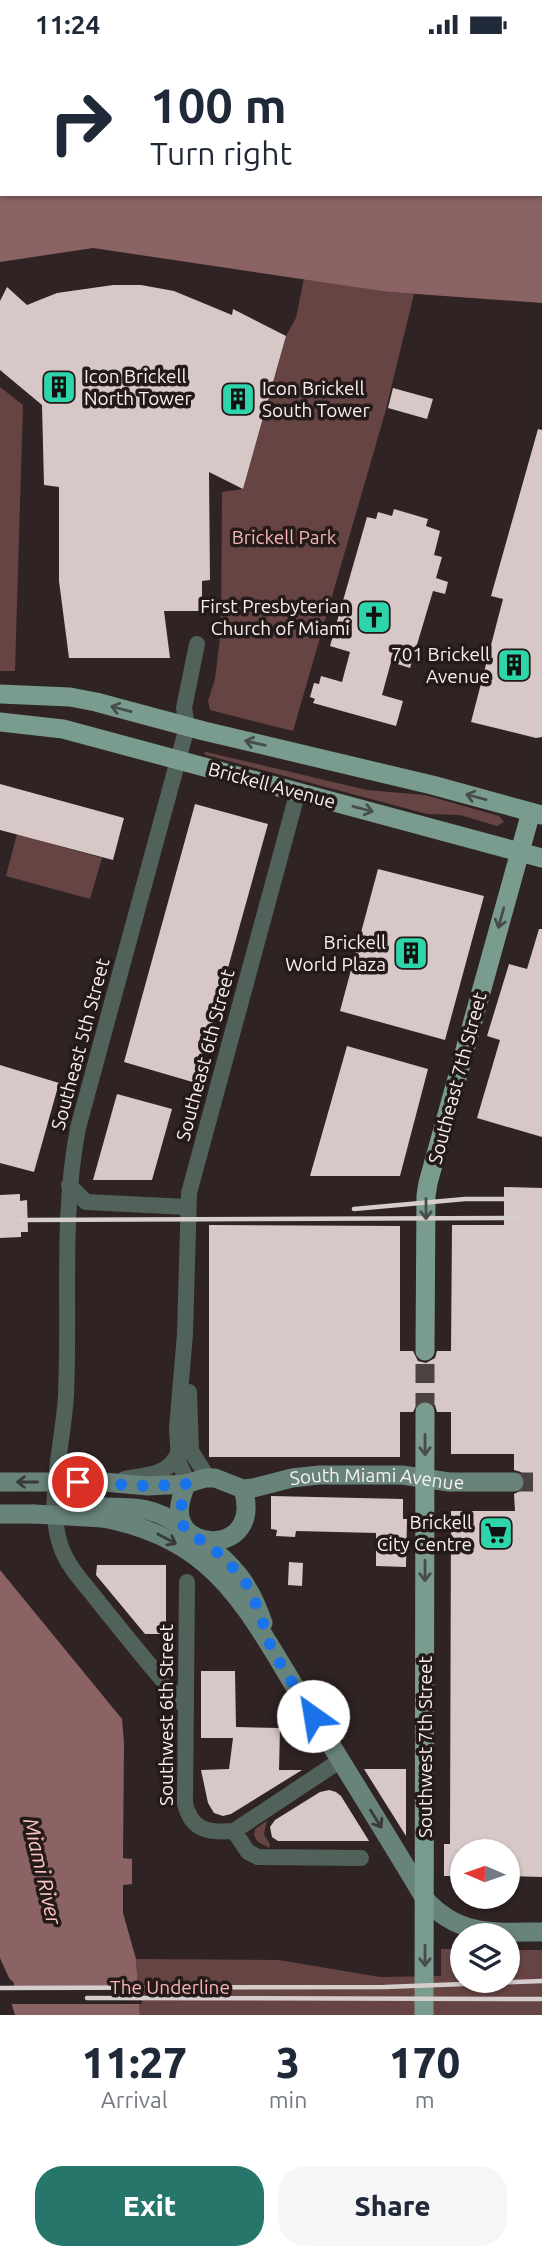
<!DOCTYPE html>
<style>
body{margin:0;font-family:Ubuntu,sans-serif;background:#f6f6f7;color:#1f2937;height:100vh;display:flex;flex-direction:column;font-size:26px;white-space:nowrap}
*{box-sizing:border-box;margin:0}
p{font-size:23px;color:#747a83}
.icon{flex:none;width:38px;height:38px;fill:none;stroke:currentColor;stroke-width:2;stroke-linecap:round;stroke-linejoin:round}
.map{position:relative;height:1966px;overflow:hidden}
.side{display:flex;flex-direction:column;background:#fff;flex:1}
.side>*{flex:none}
.guide{position:absolute;left:0px;top:0px;width:542px;height:147px;box-shadow:0 2px 5px #0004;background:#fff;color:#1f2937;overflow:hidden}
.needle{width:46px;rotate:272deg}
.fabs{position:absolute;left:450px;top:1790px;display:grid;gap:14px}
.fabs a{display:grid;place-items:center;width:70px;height:70px;border-radius:50%;background:#fff;box-shadow:0 2px 5px #0004;font-size:35px}
.pin{position:absolute;display:grid;place-items:center;width:60px;height:60px;color:#fff;margin:-30px;border:4px solid #fff;border-radius:50%;box-shadow:0 2px 7px #0007}
.me{position:absolute;width:77px;margin:-38px;rotate:328deg;stroke-linejoin:round;filter:drop-shadow(0 0 5px #0008)}
.turn{display:flex;align-items:center;gap:24px;height:147px;padding:0 35px;font-size:32px}
.turn .icon{width:91px;height:91px;stroke-width:2.5}
.turn b{display:block;font-size:49px;line-height:60px}
.eta{display:flex;justify-content:space-evenly;align-items:center;height:119px;text-align:center}
.eta b{font-size:42px;font-weight:800;line-height:49px}
.primary-button{display:flex;gap:14px;margin-top:auto;padding:14px 35px}
.primary-button a{flex:1;height:80px;border-radius:28px;background:#26766b;color:#fff;font-size:28px;font-weight:800;line-height:80px;text-align:center}
.primary-button a+a{background:#f6f6f7;color:#1f2937}
.status{display:flex;justify-content:space-between;align-items:center;height:49px;padding:0 35px;background:#fff;direction:ltr}
.status svg{height:19px;fill:currentColor}
.map>svg:first-child{display:block}
</style>
<div class="status"><b>11:24</b><svg viewBox="0 0 49 12"><path d="M0 12V9h3v3zM5 12V6h3v6zM10 12V3h3v9zM15 12V0h3v12zM26 1h20v11H26zM47 4h2v5h-2z"/></svg></div>
<div class="map">
<svg width="542" height="1966" viewBox="0 0 542 1966">
<rect width="100%" height="100%" fill="#2f2323"/>
<path fill="#644" d="M304 229 389 243 414 245 385 364 293 682 210 661 208 652 215 630 221 581 222 443 243 440 286 287 296 269Z
M0 338 23 356 15 622H0Z
M206 703 367 741 425 746 499 767 504 773 497 777 460 766 427 765 206 706 204 704Z
M17 785 102 809 90 850 6 827Z
M267 1772 264 1785 270 1795 269 1799 257 1792 254 1786 255 1780Z
M441 1900H462V1932H508V1901H542V1966H140L136 1910 279 1911 380 1928 441 1927Z"/>
<path fill="#8b6364" d="M295 0H542V254L389 243 93 199 0 213V79L2 145H541V2H291Z
M0 1521 122 1670 124 1694 123 1809 132 1810V1835L123 1836V1864L136 1910 140 1966H15L12 1956 14 1934 9 1929 0 1909Z"/>
<path fill="#2f2323" d="M10 1938H142V1955H8Z"/>
<path fill="#d7c7c7" d="M113 236H141L174 242 232 266 233 260 286 287 243 440 209 423 210 531 202 532V562H164L170 609H69L59 532V438L44 436 42 356 0 321V252L7 238 27 256 57 244Z
M393 339 433 350 427 370 388 359Z
M538 380 542 381V688L536 689 471 673 503 550 491 547Z
M394 460 428 470 426 477 440 482 434 506 442 508 436 529 448 533 445 545 433 542 410 619 391 613 382 646 403 652 396 677 313 654 315 650 310 648 314 634 319 635 321 627 342 633 350 603 330 597 367 468 376 470 378 463 392 467Z
M0 735 124 769 113 811 0 781Z
M195 755 268 775 196 1034 124 1013Z
M378 820 484 847 445 991 340 962Z
M539 880H542V1088L477 1069 500 991 487 987 509 915 527 920Z
M347 997 428 1020 400 1127H310Z
M0 1016 59 1034 34 1123 0 1114Z
M117 1045 172 1060 152 1131H93Z
M504 1138 542 1139V1828L508 1827V1802H462V1827H444V1795H450L451 1462H515L514 1445 524 1440 525 1428 521 1423 514 1421V1405H451V1363H437L435 1356 426 1351 418 1353 413 1363H400V1408H209V1176L400 1177V1302H413L418 1312 426 1314 435 1309 437 1302H451L452 1176H504Z
M20 1145V1152L27 1151 28 1183H21V1188L0 1189V1146Z
M271 1447 403 1450V1470H407L406 1518 376 1517V1484L296 1482 295 1488 276 1487 277 1481 271 1480Z
M289 1513 303 1514 302 1537 288 1536Z
M97 1516H166V1585H145L96 1526Z
M201 1622H235L236 1678 280 1679 279 1721H302L231 1765 223 1767 214 1764 208 1754 201 1721 229 1720 233 1689H201Z
M364 1720H406V1787Z
M329 1741 336 1743 341 1747 369 1792H278L272 1788 270 1778 275 1771 320 1743Z"/>
<g fill="none" stroke-linecap="round" stroke-linejoin="round">
<path stroke="#4d4242" stroke-width="19" stroke-dasharray="19 10" stroke-linecap="butt" d="M514 1433H542"/>
<path stroke="#4d4242" stroke-width="19" stroke-dasharray="19 10" stroke-linecap="butt" d="M425 1363V1302"/>
<path stroke="#51625b" stroke-width="16" d="M69 1136 86 1153 188 1158
M189 1343 191 1402 208 1429
M124 1430C145 1426 169 1427 178 1404
M188 1434 179 1414 177 1379 185 1285 189 1144 298 742
M187 1533 185 1754C191 1782 209 1784 234 1782L341 1711
M186 1658C154 1623 126 1587 97 1551 84 1534 68 1518 61 1498 45 1454 64 1392 66 1345 70 1256 61 1167 78 1079L187 678 184 659 197 595
M234 1782 248 1803 258 1808 361 1809"/>
<g stroke="#688379" stroke-width="19">
<path d="M104 1433 148 1437 186 1435"/>
<path id="s1" d="M243 1440C262 1501 187 1505 180 1468 178 1457 182 1446 186 1435L205 1429H215L243 1440 253 1439 292 1429 319 1426H402L449 1433H514"/>
<path d="M102 1458C137 1458 155 1458 184 1479"/>
<path d="M0 1465H34"/>
<path d="M103 1469C140 1476 174 1489 204 1514 245 1548 272 1601 300 1646 342 1714 384 1781 425 1850 459 1888 495 1883 542 1883"/>
<path d="M201 1491C233 1515 250 1535 263 1574"/>
</g>
<path stroke="#799c8f" stroke-width="19" d="M0 645 70 648 96 653 204 682 432 736 542 766
M0 673 63 680 542 809
M425 1302 426 1147 428 1134 531 763
M424 1966 425 1363"/>
<path stroke="#d6cdcd" stroke-width="4.5" d="M354 1160 465 1150H504
M21 1171 520 1169
M0 1939 385 1938 542 1932
M87 1949 542 1950"/>
<path stroke="#688379" stroke-width="19" d="M0 1433H104
M34 1465 103 1469"/>
</g>
<defs><path id="oneway-shaft" d="M-6 0H5M1.5-3L5.5 0L1.5 3" fill="none" stroke-width="1.6" stroke-linecap="round" stroke-linejoin="round" transform="scale(1.75)"/></defs>
<g stroke="#474e49">
<use href="#oneway-shaft" transform="translate(121 660) rotate(-165)"/>
<use href="#oneway-shaft" transform="translate(255 694) rotate(-167)"/>
<use href="#oneway-shaft" transform="translate(476 748) rotate(-165)"/>
<use href="#oneway-shaft" transform="translate(363 760) rotate(15)"/>
<use href="#oneway-shaft" transform="translate(501 869) rotate(105)"/>
<use href="#oneway-shaft" transform="translate(426 1160) rotate(90)"/>
<use href="#oneway-shaft" transform="translate(425 1396) rotate(90)"/>
<use href="#oneway-shaft" transform="translate(425 1522) rotate(90)"/>
<use href="#oneway-shaft" transform="translate(425 1907) rotate(90)"/>
</g>
<g stroke="#393a36">
<use href="#oneway-shaft" transform="translate(27 1433) rotate(180)"/>
<use href="#oneway-shaft" transform="translate(167 1490) rotate(28)"/>
<use href="#oneway-shaft" transform="translate(376 1770) rotate(58)"/>
</g>
<g fill="none" stroke-linecap="round" stroke-linejoin="round">
<path stroke="#1a73e8" stroke-width="12" stroke-dasharray="0 21.6" d="M78 1433 148 1437 186 1435 180 1463 184 1479 221 1506 244 1530 257 1557 272 1601 313 1667"/>
</g>
<defs>
<g id="building-square" transform="scale(1.75)"><rect x="-9" y="-9" width="18" height="18" rx="4" fill="#2ed4aa" stroke="#251a1a"/><path d="M-4-6H4V6H1V3H-1V6H-4ZM-2.5-4.3h1.7v1.8h-1.7ZM.8-4.3h1.7v1.8H.8ZM-2.5-1h1.7V.8h-1.7ZM.8-1h1.7V.8H.8Z" fill="#111"/></g>
<g id="church-square" transform="scale(1.75)"><rect x="-9" y="-9" width="18" height="18" rx="4" fill="#2ed4aa" stroke="#251a1a"/><path d="M-1.2-6h2.4v3.5h3.3v2.4h-3.3V6h-2.4V-.1h-3.3v-2.4h3.3Z" fill="#111"/></g>
<g id="supermarket-square" transform="scale(1.75)"><rect x="-9" y="-9" width="18" height="18" rx="4" fill="#2ed4aa" stroke="#251a1a"/><path d="M-6-5.5h2.5l.6 2H6L4.5 2H-2.5L-4.4-4H-6ZM-1.5 3.2a1.3 1.3 0 1 0 .1 0ZM3 3.2a1.3 1.3 0 1 0 .1 0Z" fill="#111"/></g>
</defs>
<g fill-rule="evenodd">
<use href="#building-square" x="59" y="338"/>
<use href="#building-square" x="238" y="350"/>
<use href="#church-square" x="374" y="568"/>
<use href="#building-square" x="514" y="616"/>
<use href="#building-square" x="411" y="904"/>
<use href="#supermarket-square" x="496" y="1484"/>
</g>
<g text-anchor="middle" dominant-baseline="central" stroke-width="7" stroke-linejoin="round" paint-order="stroke">
<g font-size="19" fill="#f8f0f0" stroke="#251a1a" text-anchor="end">
<text x="84" y="327" text-anchor="start">Icon Brickell<tspan x="84" dy="22">North Tower</tspan></text>
<text x="262" y="339" text-anchor="start">Icon Brickell<tspan x="262" dy="22">South Tower</tspan></text>
<text x="350" y="557">First Presbyterian<tspan x="350" dy="22">Church of Miami</tspan></text>
<text x="490" y="605">701 Brickell<tspan x="490" dy="22">Avenue</tspan></text>
<text x="386" y="893">Brickell<tspan x="386" dy="22">World Plaza</tspan></text>
<text x="472" y="1473">Brickell<tspan x="472" dy="22">City Centre</tspan></text>
</g>
<g font-size="19" fill="#f9b4b4" stroke="#251a1a">
<text x="284" y="488">Brickell Park</text>
<text x="170" y="1938">The Underline</text>
</g>
<g font-size="19" fill="#f8f0f0" stroke="#251a1a">
<text transform="translate(272 736) rotate(15)">Brickell Avenue</text>
<text transform="translate(80 995) rotate(-75)">Southeast 5th Street</text>
<text transform="translate(205 1006) rotate(-75)">Southeast 6th Street</text>
<text transform="translate(457 1029) rotate(-75)">Southeast 7th Street</text>
<text stroke="none"><textPath href="#s1" startOffset="345">South Miami Avenue</textPath></text>
<text transform="translate(166 1666) rotate(-90)">Southwest 6th Street</text>
<text transform="translate(425 1698) rotate(-90)">Southwest 7th Street</text>
</g>
<g font-size="21" font-style="italic" fill="#fcc4c4" stroke="#251a1a">
<text transform="translate(43 1822) rotate(77)">Miami River</text>
</g>
</g>
</svg>
<div class="fabs">
<a><svg class="needle" viewBox="-14 -14 28 28"><path d="M0-13l5 13h-10z" fill="#e53935"/><path d="M0 13l5-13h-10z" fill="#747a83"/></svg></a>
<a><svg class="icon" aria-label="layers" viewBox="0 0 24 24"><path d="M12 4l9 5-9 5-9-5zM3 14l9 5 9-5"/></svg></a>
</div>
<div class="pin" style="left:78px;top:1433px;background:#d93025"><svg class="icon" aria-label="arrive" viewBox="0 0 24 24"><path d="M6 21V4h12l-3 4 3 4H6"/></svg></div>
<svg class="me" style="left:313px;top:1667px" viewBox="-20 -20 40 40"><circle r="19" fill="#fff"/><path d="M0-13L10 11 0 6-10 11z" fill="#1a73e8"/></svg>
<div class="guide">
<div class="turn"><svg class="icon" aria-label="right" viewBox="0 0 24 24"><path d="M7 20v-9h11M14 6l5 5-5 5"/></svg><div><b>100 m</b>Turn right</div></div>
</div>
</div>
<section class="side">
<div class="eta">
<div><b>11:27</b><p>Arrival</p></div>
<div><b>3</b><p>min</p></div>
<div><b>170</b><p>m</p></div>
</div>
<div class="primary-button"><a>Exit</a><a>Share</a></div>
</section>
